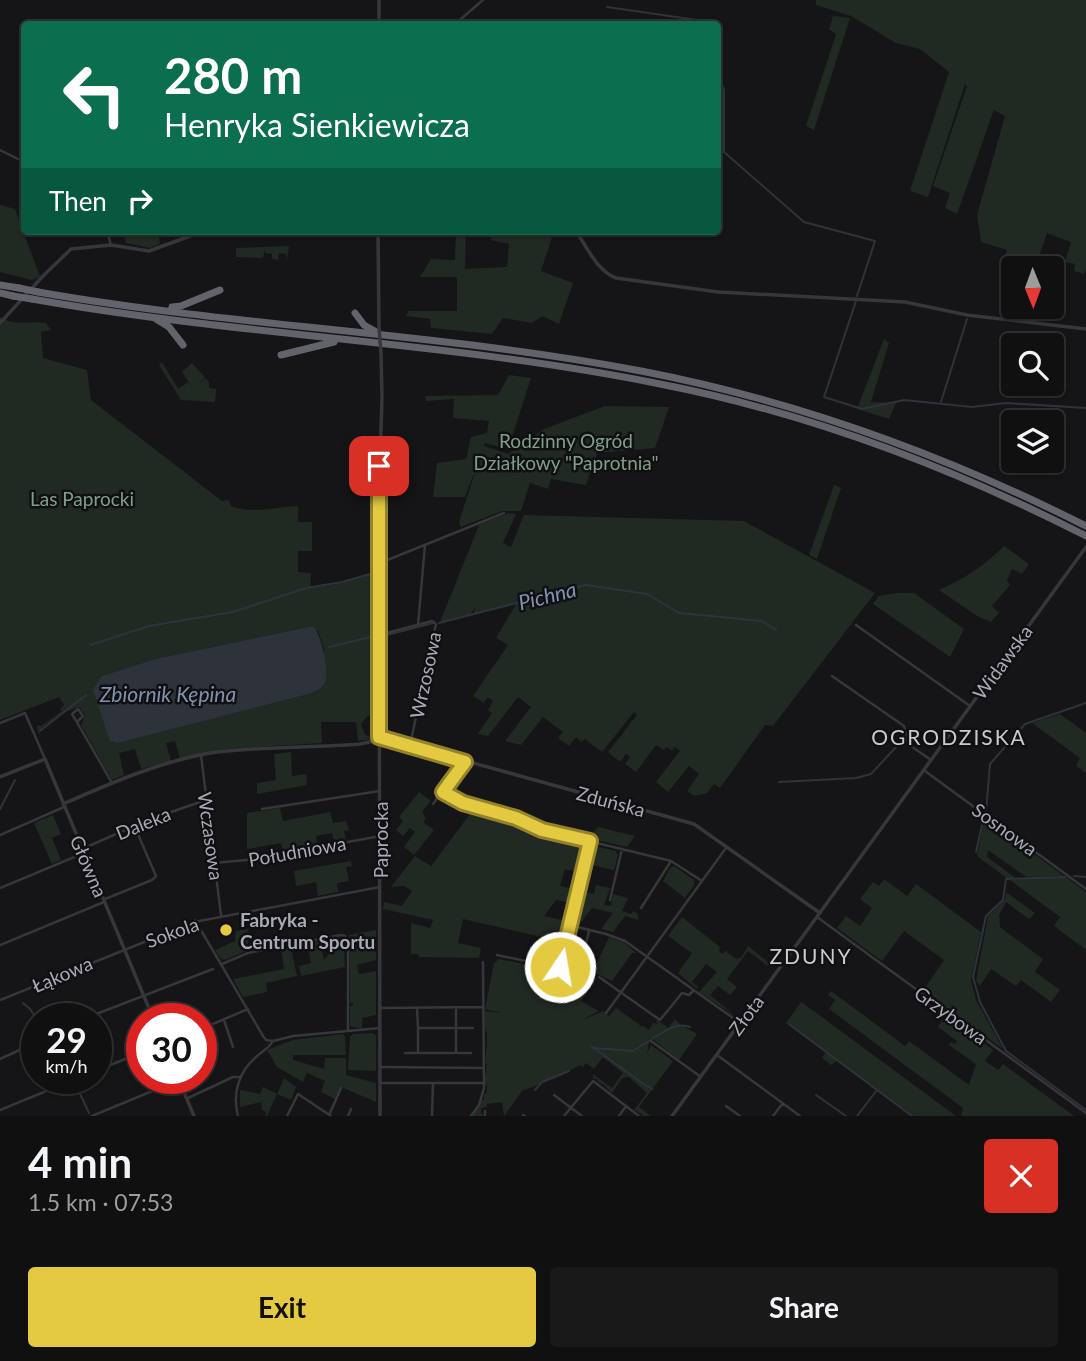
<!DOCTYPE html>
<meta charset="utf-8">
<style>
body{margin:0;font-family:Lato,sans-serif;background:#19191a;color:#f1f3f6;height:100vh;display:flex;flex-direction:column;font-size:26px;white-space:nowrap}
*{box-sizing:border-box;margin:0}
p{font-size:23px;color:#9c9d9f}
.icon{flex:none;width:38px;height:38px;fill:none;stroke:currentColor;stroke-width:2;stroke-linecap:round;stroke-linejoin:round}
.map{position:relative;height:1116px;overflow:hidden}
.drawer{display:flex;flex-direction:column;background:#101011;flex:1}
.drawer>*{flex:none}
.hud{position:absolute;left:21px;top:21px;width:700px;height:214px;border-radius:7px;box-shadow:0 2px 5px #0004,0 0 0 2px #303031;background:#0b6e4f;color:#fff;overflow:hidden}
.needle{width:46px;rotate:179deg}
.fabs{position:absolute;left:1001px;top:256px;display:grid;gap:14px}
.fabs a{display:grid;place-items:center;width:63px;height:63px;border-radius:7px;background:#101011;box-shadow:0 2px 5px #0004,0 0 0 2px #303031;font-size:35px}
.speed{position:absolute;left:21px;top:1003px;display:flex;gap:14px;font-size:35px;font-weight:700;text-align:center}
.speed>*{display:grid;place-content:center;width:91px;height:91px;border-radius:50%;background:#101011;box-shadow:0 2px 5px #0004,0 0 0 2px #303031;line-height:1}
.speed small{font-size:18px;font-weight:400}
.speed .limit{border:10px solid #d22;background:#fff;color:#111}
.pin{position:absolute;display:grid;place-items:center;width:60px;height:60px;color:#fff;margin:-30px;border-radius:14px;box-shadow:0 4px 10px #0006}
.me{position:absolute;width:77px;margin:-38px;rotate:12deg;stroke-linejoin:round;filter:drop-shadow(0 0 5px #0008)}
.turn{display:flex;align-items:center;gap:24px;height:147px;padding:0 28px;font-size:32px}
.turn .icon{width:91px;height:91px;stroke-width:2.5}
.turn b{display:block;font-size:49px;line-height:60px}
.then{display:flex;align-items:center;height:66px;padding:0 28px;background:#0003;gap:14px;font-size:26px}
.round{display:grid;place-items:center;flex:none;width:74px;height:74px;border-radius:7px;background:#19191a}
.head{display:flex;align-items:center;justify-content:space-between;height:119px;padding:0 28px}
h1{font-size:42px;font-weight:700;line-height:52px}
.primary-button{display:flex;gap:14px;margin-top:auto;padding:14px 28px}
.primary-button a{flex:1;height:80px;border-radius:7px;background:#e3ca41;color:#111;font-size:28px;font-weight:700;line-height:80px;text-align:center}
.primary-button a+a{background:#19191a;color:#f1f3f6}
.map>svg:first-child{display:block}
</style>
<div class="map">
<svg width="1086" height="1116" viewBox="0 0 1086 1116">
<rect width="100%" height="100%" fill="#151517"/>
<path fill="#212923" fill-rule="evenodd" d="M816 0H1086V268L1084 274 1074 271 1075 264 1065 262 1071 242 1047 233 1035 268H1019L1004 260 1007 250 981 242 977 215 1005 116 994 110 957 214 945 208 950 193 933 186 967 86 965 84 928 197 910 191 949 72 920 49 896 43 851 16 816 5Z
M833 16 850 18 814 130 806 126 836 34 829 29Z
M0 205 15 209 40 277 32 280 0 272Z
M124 231H158L160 244 150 248 126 243Z
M456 231H466L465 269 507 267 509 244 491 240 492 231H554L541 271 573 283 559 324 542 316 532 323 503 318 492 334 431 328 430 319 406 316 409 311H457V277H420L431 259 455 260Z
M289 246 287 261 286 254 279 253 278 260 272 259V254L265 253V248L263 258 236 257V248Z
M0 317C15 327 29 320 46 323L51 330 41 332 43 358 87 370 91 400 222 501 229 500 231 506C251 514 277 507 298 506V522H312V551H298V572L311 573 310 588 341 583 376 573 377 714 367 716 361 725 365 734 373 739 358 741 356 722H321L322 743 228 749 180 759 175 741 166 743 171 761 141 769 135 749 119 753 124 775 112 780 81 725 85 715 79 707 68 711 66 710 41 728 42 731 38 734 37 725 41 726 62 711 60 709 64 705 59 697 0 720ZM308 627 318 631 324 649 320 689 309 694 113 743 102 676 155 659Z
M884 339 889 343 871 402 896 403 889 419 857 409Z
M162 362 178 389 188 382 194 390 182 372 192 363 205 377 197 386 205 378 209 382V388L216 389 215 402 181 400 159 365Z
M509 375 531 378 508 449 485 443 484 446 508 454 544 429 605 406 669 407 655 448 597 453 586 485 551 479 548 489 530 483 521 511H502L461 527 459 522 478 463 465 497H433L437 463 466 459 471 437 487 433 489 421 453 418 454 399 426 401 425 396 498 395Z
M834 485 841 488 817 559 809 555Z
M509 513 516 514 503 543 511 547 524 515 744 521 875 593 773 726 765 725 720 788 714 784 707 793 694 796 687 791 699 774 689 766 668 792 656 782 680 751 675 747 672 751 667 747 664 750 656 745 636 772 625 764 630 757 626 754 620 762 608 752 637 715 634 712 602 752 585 739 581 742 576 737 569 746 558 738 563 732 543 717 521 745 505 741 531 707 518 697 488 736 478 734 492 713 488 710 493 701 488 697 484 703 473 696 508 645 496 638 516 604 473 615 476 606 471 614 440 622 479 525Z
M1004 546 1029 564 1022 574 1012 569 1007 580 1010 585 992 606 999 613 991 622 977 616 939 590C964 579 984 566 1004 546Z
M897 593H914L964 629 950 657 873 604 879 596Z
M1060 714 1086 733V773L1076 766 1080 758 1032 723Z
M291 752 292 776 306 774 307 785 257 794V783L276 780 274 754Z
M419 792 431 801 422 812 426 819 423 822 434 830 414 855 404 847 415 832 410 828 403 836 396 830 403 821 399 817Z
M280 808 283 821 330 812 333 823 346 821 349 830 344 831 346 841 335 843 332 833 316 836 318 846 283 853 281 843 247 849V813Z
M473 810 516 821 547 835 584 844 586 847 579 872 565 869 560 886 575 889 571 903 556 900 544 916 567 921 563 942 463 919 458 943 481 948 479 958 419 957 418 954H411V923L430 928 433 920 383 909 384 902 402 906 412 891 404 886 391 887 415 856 431 866Z
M53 815 61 834 52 838 61 860 52 864 34 823Z
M985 818 1064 876 1026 877 988 850 987 857 1016 878 1008 879 977 856Z
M598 827 635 836 627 847 588 838Z
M594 846 616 851 618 855 614 870 587 864 591 848Z
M351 861 352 866 346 867 349 881 337 883 338 892 318 896 316 882 296 886 294 871Z
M674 866 694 880V885L685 898 663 881 670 868Z
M1066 877 1086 892V950L1054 926 1060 917 1010 880Z
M884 879 907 896 916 884 981 932 971 980 976 1000 1003 1049 923 991 944 960 904 931 882 961 837 928 846 916 860 926 872 908 860 899 873 882 879 886Z
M596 885 610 888 604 905 611 906 613 894 628 898 622 911 631 914 633 911 638 914V920L625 916 613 932 601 929 613 913 592 908 578 926H575L572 915 580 891 594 894Z
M1006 892 1035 913 1029 919 1006 902 999 915 1000 927 1043 959 1035 972 1060 990 1051 1002 1021 980 1016 986 991 969 980 986 976 981 988 916 1005 900Z
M682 917 720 947 719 951 722 954 727 950V952L736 959 741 958 748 946 769 963 776 964 775 965 772 963 768 966 748 951 727 979 737 987 730 995 718 986 710 995 738 1018 699 992 717 972 706 964 692 982 698 987 697 989 678 973 692 953 668 936Z
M248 929V950L225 960 221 959 215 950 235 941 236 931Z
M376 930V960L357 965 359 974 376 971V1015L362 1018V1028L352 1027 350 1025V1006H353V1003H350L349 935Z
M609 937 625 943 636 953H632L612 981 593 972Z
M320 941 324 960 332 950 344 948 345 967 301 976 299 966 311 963 307 943Z
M288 947 291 949 297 976 266 983 267 992 243 997 233 979 284 969 281 948Z
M499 959 597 978 581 1001 599 1011 580 1021 603 1011 609 1016 616 1008 640 1025 637 1027 643 1026 649 1030 653 1023 658 1024 656 1021 657 1020 668 1028 675 1019 681 1025 697 1034 679 1060 650 1037 647 1054 651 1045 673 1061 639 1107 651 1116H642V1114L634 1110 647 1093 629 1077 622 1078 612 1093 603 1084 598 1082 597 1079H593V1074L612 1088 623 1073 603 1057 594 1069 586 1063 583 1067 580 1065 560 1076 522 1091 504 1116 502 1102 487 1104V1107L481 1108V1113L484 1116H472L481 1099 484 1100V1094L487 1092V1085H484L487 1064 485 1063 487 1043 484 1042H487V1032H484L487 1031 484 1028 485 1011 501 1013 485 1009 494 963Z
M831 991 905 1046 909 1041 969 1085 976 1064 949 1045 951 1042 955 1044 957 1041 938 1027 946 1015 993 1050 985 1061 998 1070 1003 1064 1074 1116H961L963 1108 829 1009 835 1000 828 995Z
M801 1002 815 1012 956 1116H913L835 1059 837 1061 831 1065 822 1058 826 1052 786 1023Z
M373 1033 376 1036V1071L348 1070 350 1037 353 1034Z
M343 1034 345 1037 346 1055H293V1060L324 1069 325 1058H346V1075L376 1083V1102L341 1087 335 1099 321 1092 325 1081 307 1073 303 1082 277 1067 267 1050 293 1040Z
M284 1078 296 1087 291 1100 277 1094 267 1116H265L266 1112 262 1110 261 1102 240 1107V1090L260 1094 263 1087 277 1094Z"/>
<path fill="#2e333b" d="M308 627H314C322 637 330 672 324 684 321 690 315 691 309 694L117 743 110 741 93 690 102 676 155 659Z"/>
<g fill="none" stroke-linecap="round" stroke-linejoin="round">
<path stroke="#2e333b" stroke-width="2" d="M607 7 697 20 699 24
M718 73 724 90V152L804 222 875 241 857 296
M856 301 824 397 862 409 904 400 972 407 1006 403 1086 408
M941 402 967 319
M439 623 586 585 647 594 679 613 762 621 776 630
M383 636 433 623
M90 645 149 626 233 612 306 588 342 582 374 573V650
M329 647 375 636
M374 655 375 713
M375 718V731
M41 730 86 695
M779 782 856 778 871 774 896 747
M0 809 15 780
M986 812 990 764 1025 724 1086 703
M976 852 984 817
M1074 876 1086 877
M1065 877 1006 879 1003 900 986 916 973 977 980 1002 1006 1051 1086 1110
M23 1003 30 1009 37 1019
M790 1025 912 1116
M651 1039C663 1033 677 1021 690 1027
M591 1046 638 1080
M593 1048 633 1051 649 1041
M639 1081 652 1089
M75 1083 89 1113
M535 1090 542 1082 569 1071
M816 1095 846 1116
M857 1116 877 1090"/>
<path stroke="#36363b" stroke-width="2.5" d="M455 24 483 0
M0 150 24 162
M107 231 111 245
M380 563 504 513
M418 625 425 545
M856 625 970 706
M379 635 432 621 436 624 410 745
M832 676 904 726 908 744 931 760
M77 722 83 716 78 709 72 714C74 717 76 721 78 724L112 783
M0 723 25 713 45 759
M201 755 221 915
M925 771 1086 889
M443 792 463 803 516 819 543 830 671 861 702 881
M433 804 465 762
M262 809 380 791
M0 835 64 807
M82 849 148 820 206 800
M215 863 257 859 380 836
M0 888 84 853
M105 899 152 880 156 876 134 825
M610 900 622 849
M641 908 671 861
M817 917 1086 1113
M195 920 263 1036 266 1040 273 1041
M569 925 606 934 625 941 740 1023
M0 945 104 902
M497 955 591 975
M222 964 248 953 341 935 345 936 348 942V1031
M560 967 589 841
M579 972 589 931
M599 977 660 1020 682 993 689 995 694 990
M0 1000 194 922 380 887
M380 1008 483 1007
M417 1008 418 1028
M606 1013 726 848
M86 1018 213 969
M224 1020 233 1047
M201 1029 248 1009
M651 1041 701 1077
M405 1053H471
M418 1053V1028H473
M456 1053V1008
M717 1055 800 1116
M0 1059 37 1042
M381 1067 483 1068
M96 1071 142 1052
M381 1083H483
M554 1095 582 1116
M188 1098 233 1077H240
M726 1106 740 1116
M0 1110 78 1078
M485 1111V1116
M330 1113 341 1088
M523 1115 525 1116
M92 1116 179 1080
M238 1116C232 1093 239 1071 257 1056 263 1051 269 1048 273 1041L293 1036 380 1028
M287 1116 298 1094 331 1116
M348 1116 351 1109
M432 1116 433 1083
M471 1116 479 1105 484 1088 483 962
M564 1116 593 1081 639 1116
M619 1116 626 1106
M773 1116 783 1103"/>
<path stroke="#36363b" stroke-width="3.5" d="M379 0V24
M378 231 379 327
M576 231C587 247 597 271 616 278L718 292 905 302 967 315 1086 329
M0 323 43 276 71 249 111 245 149 251 204 231
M379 737 694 824 820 913
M0 777 45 759 153 1018
M63 804C111 783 159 762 210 753 260 746 311 748 360 744L379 740
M178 1078 194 1116
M380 1116 379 496 382 398 381 353
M672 1116 1086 547"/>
<path stroke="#63636c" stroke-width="7" d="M0 285 19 288
M38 292C237 327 443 333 641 371 797 401 945 455 1086 526
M0 293 13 296
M32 299C240 336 453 342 660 384 809 413 951 467 1086 536
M172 307 181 306 220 290
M355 313 364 325 378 333
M156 319 169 327 183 345
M281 355 334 342"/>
<path stroke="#36363b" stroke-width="3.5" d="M379 327 381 353"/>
<path stroke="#63636c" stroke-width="7" d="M19 288 38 292
M13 296 32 299"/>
</g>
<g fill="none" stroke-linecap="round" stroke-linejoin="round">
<g stroke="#94832a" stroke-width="18">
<path id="route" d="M379 466V737L465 762 443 792 463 803 516 818 542 830 590 841 560 967"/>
</g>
<use href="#route" stroke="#e3ca41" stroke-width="12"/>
</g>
<circle fill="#e3ca41" stroke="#101012" stroke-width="2.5" cx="226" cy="930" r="7"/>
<g text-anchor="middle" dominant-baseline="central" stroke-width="5" stroke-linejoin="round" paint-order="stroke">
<g font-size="19" fill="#809f88" stroke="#101012">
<text x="566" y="440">Rodzinny Ogród<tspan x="566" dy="22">Działkowy "Paprotnia"</tspan></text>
<text x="82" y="498">Las Paprocki</text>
</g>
<g font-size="19" fill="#a8aab6" stroke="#101012">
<text transform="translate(1002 662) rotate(-54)">Widawska</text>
<text transform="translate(425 675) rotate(-78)">Wrzosowa</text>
<text transform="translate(611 801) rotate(15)">Zduńska</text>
<text transform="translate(143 823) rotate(-22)">Daleka</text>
<text transform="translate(1005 829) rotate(36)">Sosnowa</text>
<text transform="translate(211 836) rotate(82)">Wczasowa</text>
<text transform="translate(380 840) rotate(-90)">Paprocka</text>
<text transform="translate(297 851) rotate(-10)">Południowa</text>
<text transform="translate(89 866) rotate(67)">Główna</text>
<text transform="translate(172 932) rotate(-20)">Sokola</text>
<text transform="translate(62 974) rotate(-23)">Łąkowa</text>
<text transform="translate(746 1015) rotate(-54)">Złota</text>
<text transform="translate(951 1015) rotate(36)">Grzybowa</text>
</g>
<g font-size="19" font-weight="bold" fill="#a8aab6" stroke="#101012" text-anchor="start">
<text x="240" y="919">Fabryka -<tspan x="240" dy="22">Centrum Sportu</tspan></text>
</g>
<g font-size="21" font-style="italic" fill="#8291ae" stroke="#101012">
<text transform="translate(547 595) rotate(-14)">Pichna</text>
<text x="168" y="693">Zbiornik Kępina</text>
</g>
<g font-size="21" letter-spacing="2" fill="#c9c9d2" stroke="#101012">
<text x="949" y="736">OGRODZISKA</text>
<text x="811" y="955">ZDUNY</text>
</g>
</g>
</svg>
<div class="fabs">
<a><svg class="needle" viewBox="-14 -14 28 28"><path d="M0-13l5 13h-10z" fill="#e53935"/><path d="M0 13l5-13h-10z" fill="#9c9d9f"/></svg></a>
<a><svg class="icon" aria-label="search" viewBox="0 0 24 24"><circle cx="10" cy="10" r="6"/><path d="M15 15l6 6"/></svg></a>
<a><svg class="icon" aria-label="layers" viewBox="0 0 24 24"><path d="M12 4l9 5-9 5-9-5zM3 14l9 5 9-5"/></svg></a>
</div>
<div class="speed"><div>29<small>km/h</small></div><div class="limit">30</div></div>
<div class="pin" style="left:379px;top:466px;background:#d93025"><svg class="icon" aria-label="arrive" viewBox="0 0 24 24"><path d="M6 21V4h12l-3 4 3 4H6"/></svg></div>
<svg class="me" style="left:560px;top:967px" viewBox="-20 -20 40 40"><circle r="17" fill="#e3ca41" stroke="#fff" stroke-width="3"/><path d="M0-11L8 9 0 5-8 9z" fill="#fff"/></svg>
<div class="hud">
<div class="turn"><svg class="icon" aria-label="left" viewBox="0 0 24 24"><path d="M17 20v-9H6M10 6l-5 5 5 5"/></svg><div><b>280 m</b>Henryka Sienkiewicza</div></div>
<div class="then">Then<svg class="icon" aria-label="right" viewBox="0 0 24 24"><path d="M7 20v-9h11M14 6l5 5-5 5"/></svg></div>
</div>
</div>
<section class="drawer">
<div class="head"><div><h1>4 min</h1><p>1.5 km · 07:53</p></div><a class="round" style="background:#d93025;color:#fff"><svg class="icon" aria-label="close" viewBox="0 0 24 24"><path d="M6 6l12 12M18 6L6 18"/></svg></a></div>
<div class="primary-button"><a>Exit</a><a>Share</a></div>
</section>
